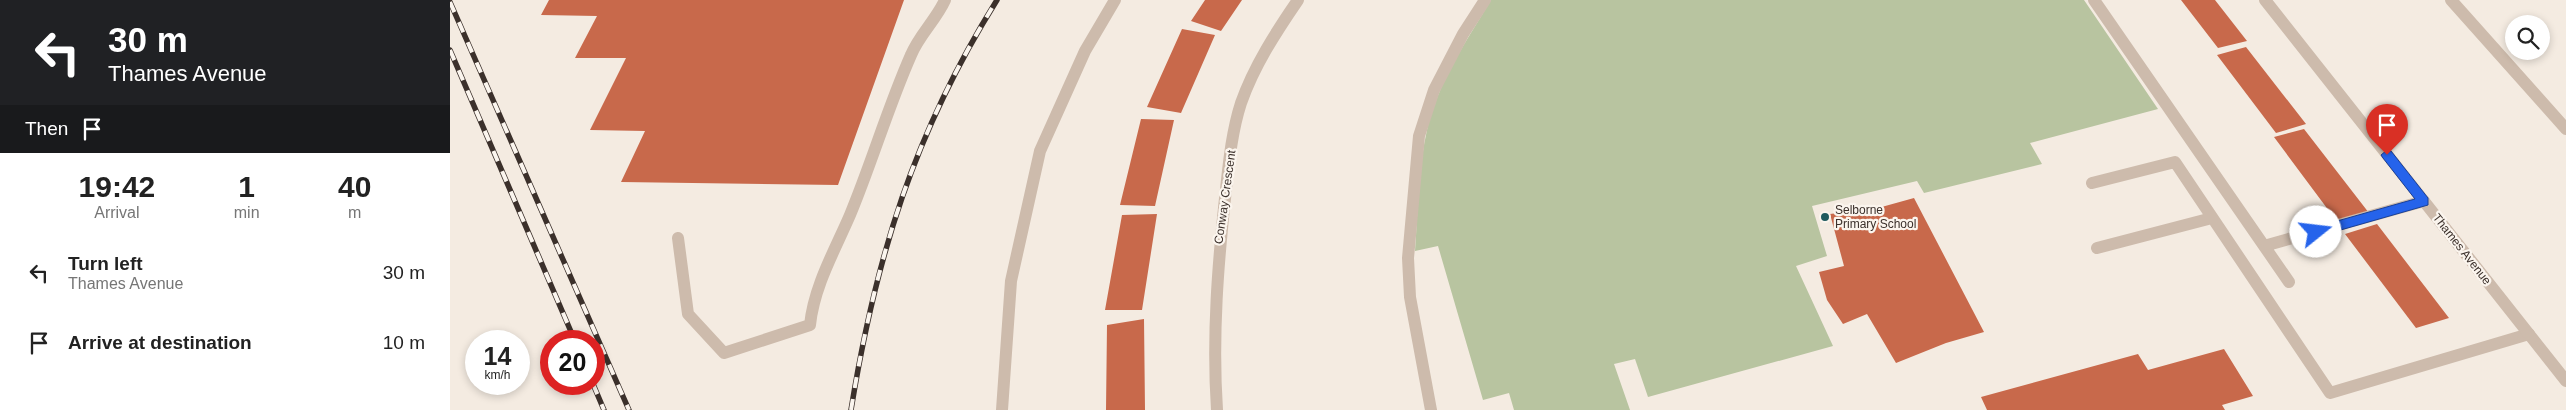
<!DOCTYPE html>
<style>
body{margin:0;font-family:Helvetica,sans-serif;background:#f2f2f2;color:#222;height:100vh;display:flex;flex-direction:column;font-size:19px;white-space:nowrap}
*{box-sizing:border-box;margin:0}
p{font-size:16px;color:#767676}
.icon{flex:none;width:28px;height:28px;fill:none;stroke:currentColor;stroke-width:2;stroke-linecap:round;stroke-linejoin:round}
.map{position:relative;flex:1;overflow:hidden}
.drawer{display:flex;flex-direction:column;background:#fff;width:450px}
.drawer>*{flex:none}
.banner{background:#202124;color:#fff;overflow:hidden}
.buttons{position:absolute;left:2055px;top:15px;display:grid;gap:10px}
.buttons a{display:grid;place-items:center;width:45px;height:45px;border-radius:50%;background:#fff;box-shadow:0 2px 8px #0003;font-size:25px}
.speed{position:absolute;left:15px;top:330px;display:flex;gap:10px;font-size:25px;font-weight:700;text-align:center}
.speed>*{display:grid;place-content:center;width:65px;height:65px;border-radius:50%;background:#fff;box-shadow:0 2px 8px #0003;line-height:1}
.speed small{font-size:12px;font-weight:400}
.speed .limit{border:8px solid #d22;background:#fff;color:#111}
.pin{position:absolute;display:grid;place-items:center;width:42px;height:42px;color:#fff;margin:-51px -21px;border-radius:50% 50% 50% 0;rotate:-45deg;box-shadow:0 0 5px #0007}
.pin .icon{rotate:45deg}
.me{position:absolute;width:55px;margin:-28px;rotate:74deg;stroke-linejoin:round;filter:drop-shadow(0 0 4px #0008)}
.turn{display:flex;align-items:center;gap:18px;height:105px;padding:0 25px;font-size:22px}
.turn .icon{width:65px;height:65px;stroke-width:2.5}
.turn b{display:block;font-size:35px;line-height:42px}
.then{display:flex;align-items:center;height:48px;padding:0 25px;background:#0003;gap:10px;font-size:19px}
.eta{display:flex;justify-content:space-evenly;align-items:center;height:85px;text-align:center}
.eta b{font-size:30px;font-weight:700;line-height:35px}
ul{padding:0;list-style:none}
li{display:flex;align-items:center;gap:15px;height:70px;padding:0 25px}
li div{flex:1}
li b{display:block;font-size:19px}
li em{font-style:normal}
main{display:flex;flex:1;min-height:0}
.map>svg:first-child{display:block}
</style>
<main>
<section class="drawer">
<div class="banner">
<div class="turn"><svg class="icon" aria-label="left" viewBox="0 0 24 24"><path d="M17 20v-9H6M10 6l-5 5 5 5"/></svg><div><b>30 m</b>Thames Avenue</div></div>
<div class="then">Then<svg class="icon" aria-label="arrive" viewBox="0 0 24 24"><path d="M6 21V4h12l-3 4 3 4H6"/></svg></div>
</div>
<div class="eta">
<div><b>19:42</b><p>Arrival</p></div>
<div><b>1</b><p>min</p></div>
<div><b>40</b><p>m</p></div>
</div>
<ul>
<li><svg class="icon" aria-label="left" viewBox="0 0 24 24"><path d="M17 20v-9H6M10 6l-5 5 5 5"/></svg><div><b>Turn left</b><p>Thames Avenue</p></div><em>30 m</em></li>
<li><svg class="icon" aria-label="arrive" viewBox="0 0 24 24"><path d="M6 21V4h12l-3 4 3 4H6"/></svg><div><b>Arrive at destination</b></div><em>10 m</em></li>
</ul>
</section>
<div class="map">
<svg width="2116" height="410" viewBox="0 0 2116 410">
<rect width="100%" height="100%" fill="#f4ebe1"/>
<path fill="#b8c4a0" d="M1041 0H1634L1708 109 1580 143 1592 164 1474 193 1467 181 1362 206 1377 256 1346 266 1383 346 1198 397 1185 359 1164 364 1180 410H1064L1059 393 1033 400 988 246 965 251C968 211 968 169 977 130 987 84 1017 40 1041 0Z"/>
<path fill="#c8694b" d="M99 0H454L388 185 171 182 195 131 140 130 176 58H125L147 16 91 15Z
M755 0H792L771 31 741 21Z
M1731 0H1765L1797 41 1768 48Z
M732 29 765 35 731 113 697 107Z
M1796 47 1856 124 1826 133 1767 55Z
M691 119 724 120 705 206 670 205Z
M1854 129 1919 213 1888 223 1824 137Z
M1464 198 1534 332 1496 343 1446 363 1417 314 1393 324 1377 300 1369 272 1394 266 1380 214 1428 208Z
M707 214 692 310H655L672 215Z
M1927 224 1999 318 1966 328 1895 234Z
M694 319 695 410H656L657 325Z
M1774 349 1803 396 1772 405 1775 410H1537L1531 397 1688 354 1698 370Z"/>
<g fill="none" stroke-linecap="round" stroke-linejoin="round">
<path stroke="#cdbbac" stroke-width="12" d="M1644 0 1839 282
M2001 0 2116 129
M1642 183 1725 162 1880 393 2079 334
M228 238 238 314 274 353 360 325C364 286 385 250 400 215 422 162 438 107 461 55 469 35 486 20 495 0
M1814 246 1974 201
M1647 248 1762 218
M552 410 561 281 590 151 635 51 665 0
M981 410 960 297 958 258 969 136 984 90 1013 34 1035 0"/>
<path stroke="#cdbbac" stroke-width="12" d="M1815 0 2116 381
M767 410C762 336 768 263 776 189 779 161 782 131 791 103 804 66 826 32 848 0"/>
<g stroke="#3b302b" stroke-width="5.5">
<path id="rail" d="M0 2 179 410
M0 50 125 341
M143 384 154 410
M401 410C426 256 464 133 547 0"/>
</g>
<use href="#rail" stroke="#fbf5ee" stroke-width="4" stroke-dasharray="11" stroke-linecap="butt"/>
</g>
<path fill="#2563eb" stroke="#184099" d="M1937 150 1941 151 1978 198V205L1866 237 1861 235 1860 232 1866 227 1965 199 1933 158 1931 155Z"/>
<circle fill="#1f5a5e" stroke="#fbf5ee" stroke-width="2" cx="1375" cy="217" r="5"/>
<g text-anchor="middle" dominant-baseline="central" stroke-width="4.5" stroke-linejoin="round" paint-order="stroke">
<g font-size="12" fill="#3b302b" stroke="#fbf5ee">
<text transform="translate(775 197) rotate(-82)">Conway Crescent</text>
<text transform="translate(2012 249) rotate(52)">Thames Avenue</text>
</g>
<g font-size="12" fill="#3b302b" stroke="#fbf5ee" text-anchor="start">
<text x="1385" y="210">Selborne<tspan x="1385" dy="14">Primary School</tspan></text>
</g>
</g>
</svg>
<div class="buttons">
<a><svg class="icon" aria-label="search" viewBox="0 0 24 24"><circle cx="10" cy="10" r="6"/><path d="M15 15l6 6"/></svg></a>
</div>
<div class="speed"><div>14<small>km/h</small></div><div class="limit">20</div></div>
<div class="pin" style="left:1937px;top:155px;background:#d93025"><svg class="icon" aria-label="arrive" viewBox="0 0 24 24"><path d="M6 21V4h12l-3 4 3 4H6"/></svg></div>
<svg class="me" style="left:1866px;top:232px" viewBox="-20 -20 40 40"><circle r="19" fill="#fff"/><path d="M0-13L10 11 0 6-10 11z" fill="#2563eb"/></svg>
</div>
</main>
